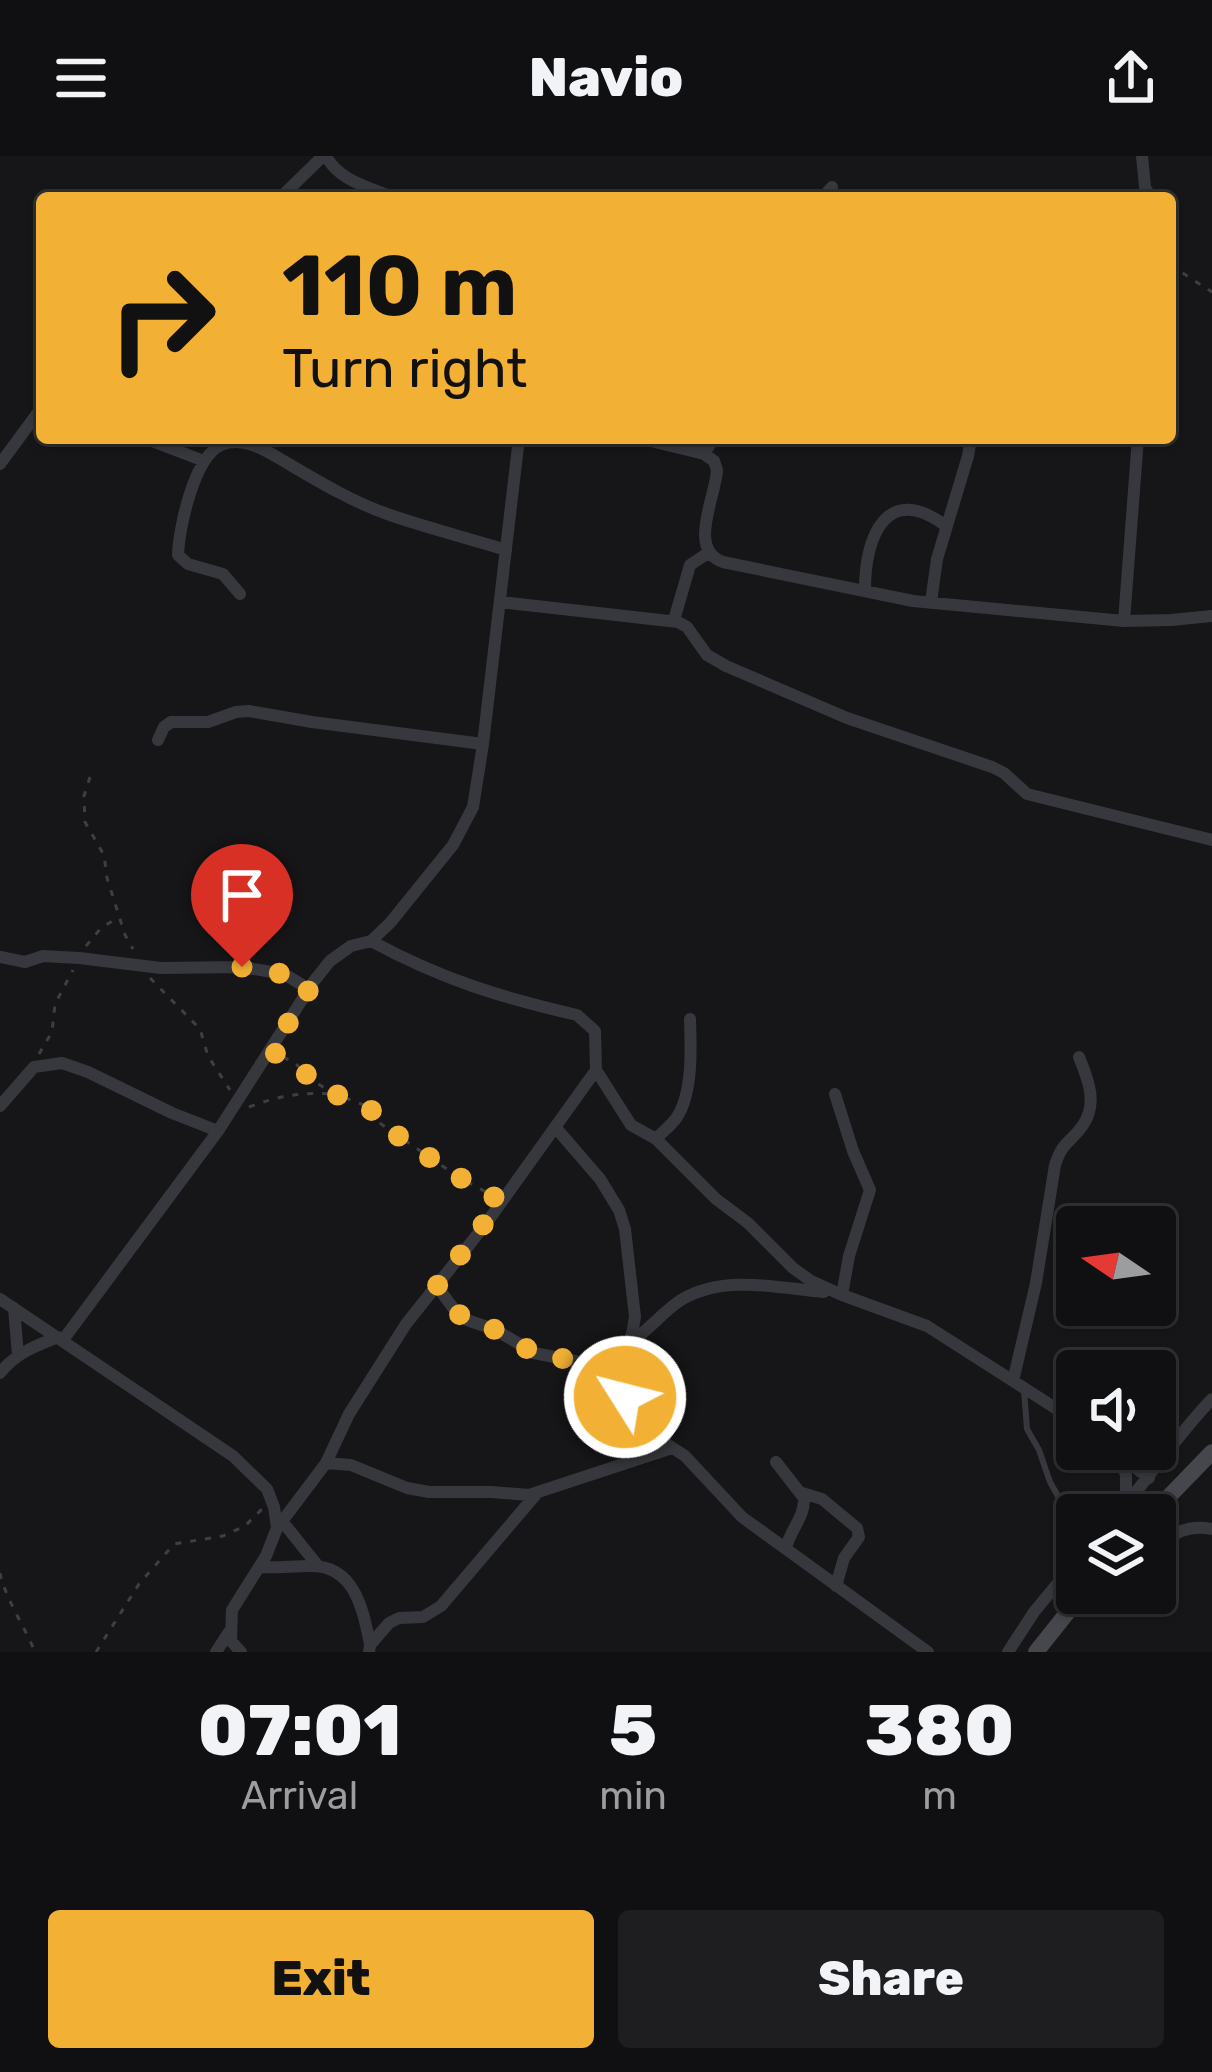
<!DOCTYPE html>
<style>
body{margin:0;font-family:Rubik,sans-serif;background:#1e1e20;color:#f1f3f6;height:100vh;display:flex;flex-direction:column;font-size:45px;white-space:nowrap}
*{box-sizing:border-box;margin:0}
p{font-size:39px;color:#9c9d9f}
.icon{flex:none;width:66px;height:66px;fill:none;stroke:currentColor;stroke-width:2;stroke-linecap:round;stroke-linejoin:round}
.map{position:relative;height:1496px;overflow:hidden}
.drawer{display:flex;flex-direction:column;background:#101012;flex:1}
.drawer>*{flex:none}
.top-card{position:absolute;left:36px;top:36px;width:1140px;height:252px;border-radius:12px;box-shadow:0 3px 9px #0004,0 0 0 3px #303032;background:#f2b134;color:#111;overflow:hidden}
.needle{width:78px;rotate:283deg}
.controls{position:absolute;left:1056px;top:1050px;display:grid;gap:24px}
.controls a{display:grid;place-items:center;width:120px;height:120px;border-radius:12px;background:#101012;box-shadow:0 3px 9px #0004,0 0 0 3px #303032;font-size:60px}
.pin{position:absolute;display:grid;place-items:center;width:102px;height:102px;color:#fff;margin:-123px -51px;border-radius:50% 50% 50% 0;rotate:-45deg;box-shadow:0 0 12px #0007}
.pin .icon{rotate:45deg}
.me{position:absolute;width:132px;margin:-66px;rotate:306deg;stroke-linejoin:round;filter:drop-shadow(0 0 9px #0008)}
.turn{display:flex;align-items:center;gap:42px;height:252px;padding:0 48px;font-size:54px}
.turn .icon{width:156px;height:156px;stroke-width:2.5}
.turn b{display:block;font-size:84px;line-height:102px}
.eta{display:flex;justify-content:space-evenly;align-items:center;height:204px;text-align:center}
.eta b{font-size:72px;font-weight:800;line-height:84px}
.action{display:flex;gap:24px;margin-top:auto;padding:24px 48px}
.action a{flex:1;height:138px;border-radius:12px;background:#f2b134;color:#111;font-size:48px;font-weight:800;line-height:138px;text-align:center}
.action a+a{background:#1e1e20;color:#f1f3f6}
header{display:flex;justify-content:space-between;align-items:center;height:156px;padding:0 48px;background:#101012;font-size:54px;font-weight:800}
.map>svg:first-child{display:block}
</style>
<header><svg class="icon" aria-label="menu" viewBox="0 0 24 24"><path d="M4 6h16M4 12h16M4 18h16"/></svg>Navio<svg class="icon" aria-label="share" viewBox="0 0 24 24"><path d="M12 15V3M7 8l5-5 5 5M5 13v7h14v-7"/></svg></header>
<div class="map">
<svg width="1212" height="1496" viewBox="0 0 1212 1496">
<rect width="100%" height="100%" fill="#161618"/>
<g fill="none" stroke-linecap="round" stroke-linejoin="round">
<path stroke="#3d3f44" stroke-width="3" stroke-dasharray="6 9" stroke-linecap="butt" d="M1170 109 1212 136
M90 621 84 640 85 666 104 699 107 722 125 779 133 793
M86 790 101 772 119 761
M150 822 200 873 208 900 230 934
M39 898 52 876 55 848 73 814
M283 901 296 908 313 925 335 938 369 951 381 968 463 1024 492 1039
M249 951C278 940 302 936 333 938
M0 1417C5 1442 25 1471 35 1496
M96 1496 139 1428 174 1388 223 1380 245 1370 262 1353"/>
<path stroke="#37383d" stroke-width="6" d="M1024 1234 1027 1273 1039 1294 1050 1326 1064 1351 1058 1382 1060 1402 1056 1423"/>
<path stroke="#37383d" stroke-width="12" d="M326 0C339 25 369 31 394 42
M1142 0 1145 31 1151 42
M280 42 323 0
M822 42 832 31
M144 282 204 305
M639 282 704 298 714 282
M704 298 714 305 717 314C716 340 687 394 723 406L913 445 1124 465 1171 464 1212 460
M0 308 42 251
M865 433C865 380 887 326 946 370
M240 438 223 418 188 408 178 399C179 372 194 301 221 289 242 280 264 293 282 304 316 324 352 346 390 359 428 372 467 382 506 394
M500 446 678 466 687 471 707 499 726 510 847 562 992 611 1004 617 1027 638 1212 684
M931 446 937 403 968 300 971 282
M674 464 690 409 708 397
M1124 465 1138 282
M158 584 164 571 171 566H208L236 556 249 555 312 566 483 588
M371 785C441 823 499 841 577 859L595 875 596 914 631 969 656 983 716 1043 748 1067 793 1112 811 1125 842 1139 927 1170 1077 1266
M0 801 25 806 43 800 79 802 161 812 242 811 284 818 309 833
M835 938 853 995 870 1034 849 1100 842 1139
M0 950 34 911 62 907 88 916 172 957 218 975
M556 972 600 1023 619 1054 625 1073 635 1161 632 1178 618 1206 613 1228
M656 983C662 976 672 969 677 961 693 936 691 892 690 863
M437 1130 456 1156 467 1164 496 1174 534 1197 575 1205 613 1228 653 1279 685 1300 742 1361 928 1496
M0 1143 233 1300 267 1333 274 1351 277 1372 266 1400 232 1454 231 1485 241 1496
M14 1152 18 1199
M63 1184 218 975 314 825 330 805 351 790 371 785 390 767 453 689 473 651 483 588 519 282
M629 1187C649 1175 662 1156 681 1144 724 1118 778 1132 824 1136
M0 1217C16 1197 35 1190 58 1181
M1013 1225 1036 1127 1055 1009C1063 984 1071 987 1083 969 1098 947 1088 923 1079 901
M1111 1293 1149 1322
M1119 1299 1126 1319V1347
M776 1306 804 1342C805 1361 790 1374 786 1392
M326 1307 351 1309 407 1332 429 1336H491L529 1339 672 1292
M802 1337 822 1343 857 1372 859 1381 844 1402 836 1430
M1117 1359C1150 1321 1177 1279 1212 1243
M282 1365 318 1410
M277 1372 326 1307 349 1258 406 1168 485 1069 596 914
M1155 1394C1172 1377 1188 1368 1212 1373
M260 1411C277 1412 292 1410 310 1410 355 1409 363 1454 370 1488
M1082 1439 1108 1437
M216 1496 229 1476
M369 1496 370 1489 389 1467 399 1462 423 1461 441 1450 538 1336
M1008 1496 1034 1456 1077 1404"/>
<path stroke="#45474d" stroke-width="16" d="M1151 1359 1212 1296
M1036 1496 1083 1437"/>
</g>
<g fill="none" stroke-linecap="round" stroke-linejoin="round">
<path stroke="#f2b134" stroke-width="21" stroke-dasharray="0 37.8" d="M242 811 284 818 310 832 271 895 296 908 313 925 335 938 369 951 381 968 452 1017 501 1045 437 1130 456 1156 467 1164 496 1174 534 1197 575 1205 586 1210 613 1228 625 1241"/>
</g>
</svg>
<div class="controls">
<a><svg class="needle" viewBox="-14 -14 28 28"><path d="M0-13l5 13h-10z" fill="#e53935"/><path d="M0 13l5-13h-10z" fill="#9c9d9f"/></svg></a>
<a><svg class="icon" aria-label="sound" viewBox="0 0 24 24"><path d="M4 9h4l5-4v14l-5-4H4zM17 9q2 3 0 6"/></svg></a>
<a><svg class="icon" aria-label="layers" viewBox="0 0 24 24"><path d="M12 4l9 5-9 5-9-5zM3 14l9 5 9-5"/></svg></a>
</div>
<div class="pin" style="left:242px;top:811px;background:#d93025"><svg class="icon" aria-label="arrive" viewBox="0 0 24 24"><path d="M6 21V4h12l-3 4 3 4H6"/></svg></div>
<svg class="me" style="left:625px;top:1241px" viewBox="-20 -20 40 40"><circle r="17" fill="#f2b134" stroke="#fff" stroke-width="3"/><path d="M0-11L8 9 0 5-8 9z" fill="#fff"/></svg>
<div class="top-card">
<div class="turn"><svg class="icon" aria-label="right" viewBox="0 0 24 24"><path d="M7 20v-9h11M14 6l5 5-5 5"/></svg><div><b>110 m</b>Turn right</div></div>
</div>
</div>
<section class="drawer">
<div class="eta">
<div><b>07:01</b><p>Arrival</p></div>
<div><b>5</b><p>min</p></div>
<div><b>380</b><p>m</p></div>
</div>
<div class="action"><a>Exit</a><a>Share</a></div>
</section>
